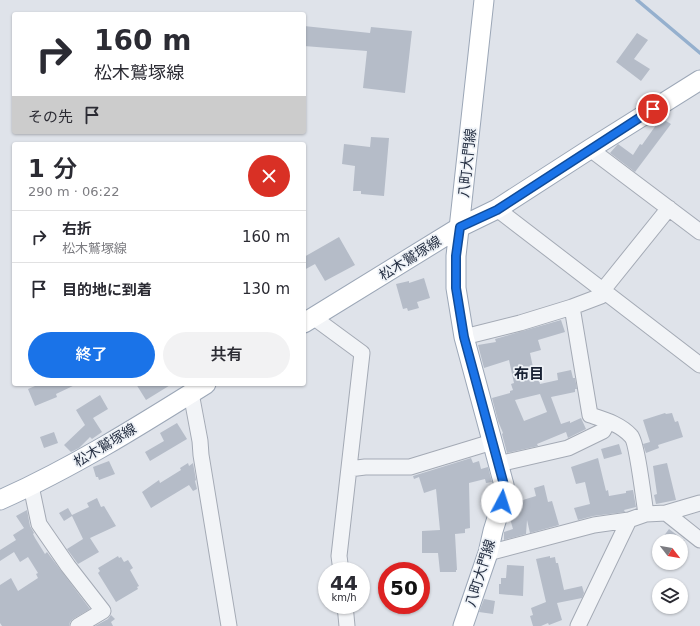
<!DOCTYPE html>
<html lang="ja">
<meta charset="utf-8">
<style>
body{margin:0;font-family:"DejaVu Sans","Noto Sans JP",sans-serif;background:#f2f2f3;color:#2b2b33;height:100vh;display:flex;flex-direction:column;font-size:15px;white-space:nowrap}
*{box-sizing:border-box;margin:0}
p{font-size:13px;color:#7c7c81}
.icon{flex:none;width:22px;height:22px;fill:none;stroke:currentColor;stroke-width:2;stroke-linecap:round;stroke-linejoin:round}
.map{position:relative;flex:1;overflow:hidden}
.details{position:absolute;left:12px;top:142px;width:294px;height:244px;display:flex;flex-direction:column;background:#fff;border-radius:4px;box-shadow:0 1px 3px #0004}
.details>*{flex:none}
.guide{position:absolute;left:12px;top:12px;width:294px;height:122px;border-radius:4px;box-shadow:0 1px 3px #0004;background:#fff;color:#2b2b33;overflow:hidden}
.needle{width:26px;rotate:121deg}
.tools{position:absolute;left:652px;top:534px;display:grid;gap:8px}
.tools a{display:grid;place-items:center;width:36px;height:36px;border-radius:50%;background:#fff;box-shadow:0 1px 3px #0004;font-size:20px}
.speed{position:absolute;left:318px;top:562px;display:flex;gap:8px;font-size:20px;font-weight:700;text-align:center}
.speed>*{display:grid;place-content:center;width:52px;height:52px;border-radius:50%;background:#fff;box-shadow:0 1px 3px #0004;line-height:1}
.speed small{font-size:10px;font-weight:400}
.speed .limit{border:6px solid #d22;background:#fff;color:#111}
.pin{position:absolute;display:grid;place-items:center;width:34px;height:34px;color:#fff;margin:-17px;border:2px solid #fff;border-radius:50%;box-shadow:0 1px 4px #0007}
.me{position:absolute;width:44px;margin:-22px;rotate:5deg;stroke-linejoin:round;filter:drop-shadow(0 0 3px #0008)}
.turn{display:flex;align-items:center;gap:14px;height:84px;padding:0 16px;font-size:18px}
.turn .icon{width:52px;height:52px;stroke-width:2.5}
.turn b{display:block;font-size:28px;line-height:34px}
.then{display:flex;align-items:center;height:38px;padding:0 16px;background:#0003;gap:8px;font-size:15px}
.round{display:grid;place-items:center;flex:none;width:42px;height:42px;border-radius:21px;background:#f2f2f3}
.head{display:flex;align-items:center;justify-content:space-between;height:68px;padding:0 16px}
h1{font-size:24px;font-weight:600;line-height:30px}
.primary-button{display:flex;gap:8px;margin-top:auto;padding:8px 16px}
.primary-button a{flex:1;height:46px;border-radius:24px;background:#1a73e8;color:#fff;font-size:16px;font-weight:600;line-height:46px;text-align:center}
.primary-button a+a{background:#f2f2f3;color:#2b2b33}
ul{padding:0;list-style:none}
li{display:flex;align-items:center;gap:12px;height:52px;padding:0 16px;border-top:1px solid #e1e1e2}
li div{flex:1}
li b{display:block;font-size:15px}
li em{font-style:normal}
.map>svg:first-child{display:block}
</style>
<div class="map">
<svg width="700" height="626" viewBox="0 0 700 626">
<rect width="100%" height="100%" fill="#dfe3ea"/>
<g fill="none" stroke-linecap="round" stroke-linejoin="round">
<path stroke="#95b0ce" stroke-width="3.5" d="M637 0 700 53"/>
</g>
<path fill="#b5bcc8" fill-rule="evenodd" d="M304 26 370 33 371 27 412 31 405 93 363 88 367 51 304 46Z
M637 33 648 40 634 59 650 69 641 81 616 62Z
M661 118 671 124 635 172 610 153 618 144 633 155 640 144 642 145Z
M371 137 389 138 384 196 361 194V191H353L355 166 342 164 344 144 370 147Z
M339 237 355 265 325 281 315 264 304 270V257Z
M424 278 430 298 417 302 419 308 408 311 407 308 403 309 396 284 409 281V283Z
M561 320 565 332 538 340 541 350 530 353 535 377H538L540 384 558 380 557 373 571 370 573 378H575L577 389H575V392L551 397 561 424 570 421V423L581 418 586 429 568 438 566 432 537 444 538 446 507 453 502 434 503 433 498 421 492 398 510 393V391L513 390 511 384 514 383 509 360 484 368 478 345 496 342 495 339ZM540 394 547 412 524 421 515 400Z
M35 384H77L56 394 57 397 35 406 28 389 35 386Z
M136 384H172L146 400Z
M100 395 108 409 93 418 102 432 92 439 90 437 79 448 71 452 64 445 85 425 76 410Z
M665 413 666 414 672 413 675 422 678 421 683 437 658 445 659 448 646 453 643 444 650 442 643 420Z
M177 423 187 439 150 461 145 452 164 441 160 433Z
M54 432 58 443 44 448 40 437Z
M619 444 622 454 604 459 601 449Z
M471 458 473 463 479 461 481 469 488 467 492 482 486 483 485 479 469 483 470 528 465 529V533L455 534 457 570H456V572H440L438 553H422V531L440 530 436 489 424 493 419 477 414 479 413 476Z
M598 458 606 491 608 490 609 496 626 493V491L633 490 636 507 624 510 625 512 593 516 578 520 574 508 590 504 585 482 576 484 571 467Z
M109 461 115 474 99 480 98 477H96L93 467Z
M188 463 189 466 193 463 196 480 195 481 197 489 193 491 189 485 151 508 142 492 159 480 160 483 181 470 180 468Z
M667 463 676 500 656 504 654 495 657 494 653 466Z
M544 485 548 502 552 501 559 525 530 533 527 520 526 534 504 540V532L513 529 509 515 513 503 536 496 534 488Z
M97 498 101 507 104 506 116 526 90 538 99 552 78 564 67 549 83 539 72 516 64 521 59 513 68 508 72 515 89 507 87 503Z
M27 510 30 526 34 533 33 534 35 538 45 554 47 552 90 609 73 619 70 622 69 626H2L0 623V585L11 578 18 591 38 578 36 574 38 573 28 557 20 562 14 552 0 561V550L16 540 13 535 24 528 16 516Z
M669 529 685 541H660Z
M118 556 119 558 121 557 124 562 128 560 133 568 130 570 139 586 137 587 138 589 116 602 98 573 100 571 98 568Z
M550 556V558L555 557 556 563H558L564 590 582 586 584 593 582 598 557 603 562 620 549 625 548 623 541 626H533L530 616 533 615 531 608 546 602 536 559Z
M507 565 524 566 523 596 499 594V584H501V578H506Z
M484 599 495 601 493 614 479 612Z
M111 615 115 619 111 622 113 626H95L108 619Z"/>
<g fill="none" stroke-linecap="round" stroke-linejoin="round">
<g stroke="#a4aab5" stroke-width="17">
<path id="minor" d="M590 149 700 232
M497 209 700 365
M603 290 669 208
M572 307 601 296 605 292
M313 317 362 353 339 556 341 571
M464 337 520 323 572 307 590 415C605 420 620 424 631 436 637 442 644 502 646 514
M191 393 200 441 201 455 229 626
M498 464 568 448 603 431 608 422
M349 469 365 467H410L492 442
M31 486 39 524 68 566 103 611 78 626
M666 513 700 540
M488 553 594 525 629 520 646 514 666 513 700 503
M345 605 347 626
M578 626 629 520"/>
</g>
<g stroke="#9ca7b7" stroke-width="21">
<path id="major" d="M304 323 460 227 497 209 590 149 700 80
M0 500C72 468 139 426 206 384
M463 626 488 553 493 531 502 502 504 485 464 337 456 288V256L484 0"/>
</g>
<use href="#minor" stroke="#f2f4f7" stroke-width="15"/>
<use href="#major" stroke="#fff" stroke-width="19"/>
</g>
<g fill="none" stroke-linecap="round" stroke-linejoin="round">
<g stroke="#114b97" stroke-width="10">
<path id="route" d="M502 502 504 485 464 337 456 288V256L460 227 497 210 653 109"/>
</g>
<use href="#route" stroke="#1a73e8" stroke-width="7"/>
</g>
<g text-anchor="middle" dominant-baseline="central" stroke-width="3.5" stroke-linejoin="round" paint-order="stroke">
<g font-size="14" fill="#263043" stroke="#eef2f7">
<text transform="translate(467 163) rotate(-84)">八町大門線</text>
<text transform="translate(410 258) rotate(-32)">松木鷲塚線</text>
<text transform="translate(105 445) rotate(-31)">松木鷲塚線</text>
<text transform="translate(480 573) rotate(-73)">八町大門線</text>
</g>
<g font-size="15" font-weight="bold" fill="#182133" stroke="#eef2f7">
<text x="529" y="374">布目</text>
</g>
</g>
</svg>
<div class="tools">
<a><svg class="needle" viewBox="-14 -14 28 28"><path d="M0-13l5 13h-10z" fill="#e53935"/><path d="M0 13l5-13h-10z" fill="#7c7c81"/></svg></a>
<a><svg class="icon" aria-label="layers" viewBox="0 0 24 24"><path d="M12 4l9 5-9 5-9-5zM3 14l9 5 9-5"/></svg></a>
</div>
<div class="speed"><div>44<small>km/h</small></div><div class="limit">50</div></div>
<div class="pin" style="left:653px;top:109px;background:#d93025"><svg class="icon" aria-label="arrive" viewBox="0 0 24 24"><path d="M6 21V4h12l-3 4 3 4H6"/></svg></div>
<svg class="me" style="left:502px;top:502px" viewBox="-20 -20 40 40"><circle r="19" fill="#fff"/><path d="M0-13L10 11 0 6-10 11z" fill="#1a73e8"/></svg>
<div class="guide">
<div class="turn"><svg class="icon" aria-label="right" viewBox="0 0 24 24"><path d="M7 20v-9h11M14 6l5 5-5 5"/></svg><div><b>160 m</b>松木鷲塚線</div></div>
<div class="then">その先<svg class="icon" aria-label="arrive" viewBox="0 0 24 24"><path d="M6 21V4h12l-3 4 3 4H6"/></svg></div>
</div>
<section class="details">
<div class="head"><div><h1>1 分</h1><p>290 m · 06:22</p></div><a class="round" style="background:#d93025;color:#fff"><svg class="icon" aria-label="close" viewBox="0 0 24 24"><path d="M6 6l12 12M18 6L6 18"/></svg></a></div>
<ul>
<li><svg class="icon" aria-label="right" viewBox="0 0 24 24"><path d="M7 20v-9h11M14 6l5 5-5 5"/></svg><div><b>右折</b><p>松木鷲塚線</p></div><em>160 m</em></li>
<li><svg class="icon" aria-label="arrive" viewBox="0 0 24 24"><path d="M6 21V4h12l-3 4 3 4H6"/></svg><div><b>目的地に到着</b></div><em>130 m</em></li>
</ul>
<div class="primary-button"><a>終了</a><a>共有</a></div>
</section>
</div>
